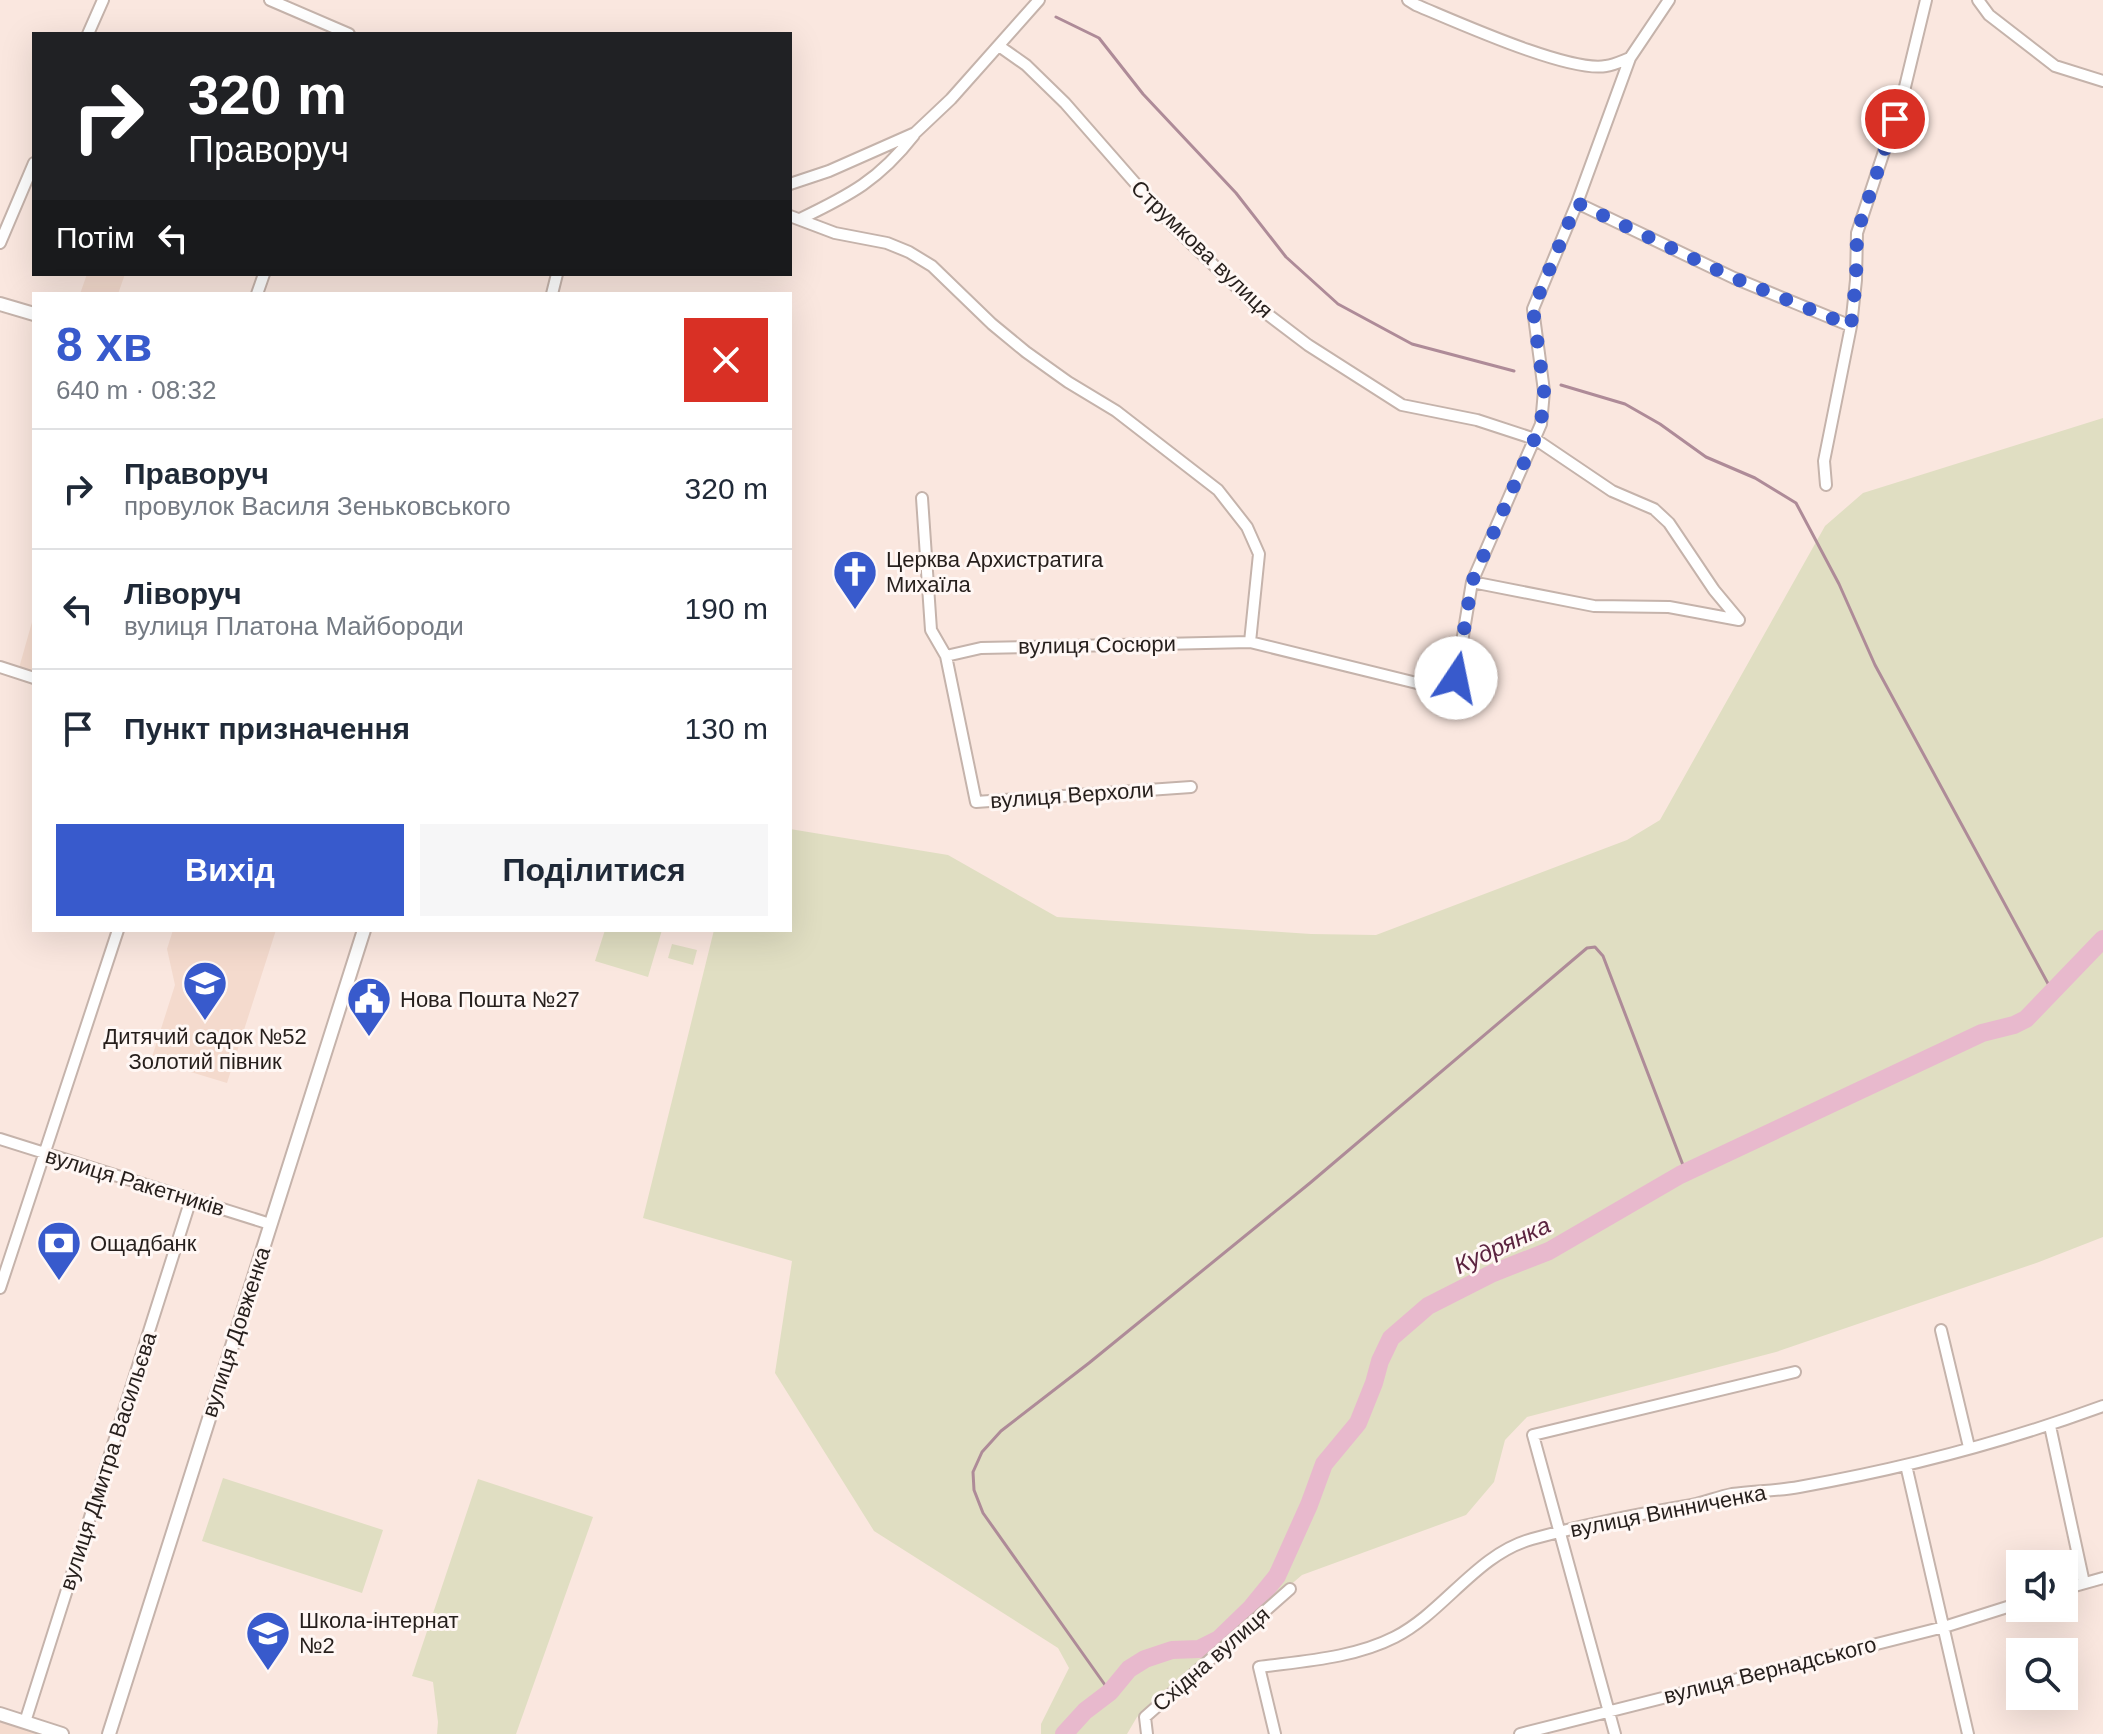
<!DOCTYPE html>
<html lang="uk">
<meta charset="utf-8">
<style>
body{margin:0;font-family:Arial,sans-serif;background:#f6f6f7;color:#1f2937;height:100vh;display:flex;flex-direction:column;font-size:30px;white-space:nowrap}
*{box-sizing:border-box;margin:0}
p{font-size:26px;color:#747a83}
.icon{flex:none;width:44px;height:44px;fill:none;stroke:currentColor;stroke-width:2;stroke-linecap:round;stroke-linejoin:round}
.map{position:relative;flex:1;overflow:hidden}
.sheet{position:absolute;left:32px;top:292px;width:760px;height:640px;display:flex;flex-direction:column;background:#fff;border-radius:0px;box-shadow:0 8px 32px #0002}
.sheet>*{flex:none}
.top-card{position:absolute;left:32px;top:32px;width:760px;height:244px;border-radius:0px;box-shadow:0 8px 32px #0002;background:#202124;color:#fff;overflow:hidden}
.tools{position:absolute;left:2006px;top:1550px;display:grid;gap:16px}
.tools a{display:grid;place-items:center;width:72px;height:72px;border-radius:0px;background:#fff;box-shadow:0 8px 32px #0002;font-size:40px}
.pin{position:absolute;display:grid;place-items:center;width:68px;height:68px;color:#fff;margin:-34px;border:4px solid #fff;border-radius:50%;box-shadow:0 2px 8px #0007}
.me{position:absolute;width:88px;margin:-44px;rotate:11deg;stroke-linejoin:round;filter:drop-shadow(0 0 6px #0008)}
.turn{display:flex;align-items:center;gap:28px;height:168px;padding:0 24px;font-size:36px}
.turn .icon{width:104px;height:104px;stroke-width:2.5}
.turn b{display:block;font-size:56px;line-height:68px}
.then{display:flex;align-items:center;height:76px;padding:0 24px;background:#0003;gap:16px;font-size:30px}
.round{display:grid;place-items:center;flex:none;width:84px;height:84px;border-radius:0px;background:#f6f6f7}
.headline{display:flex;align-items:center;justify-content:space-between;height:136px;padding:0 24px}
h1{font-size:48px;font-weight:800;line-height:60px;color:#385acc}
.cta{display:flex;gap:16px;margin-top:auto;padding:16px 24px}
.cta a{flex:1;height:92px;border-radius:0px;background:#385acc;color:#fff;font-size:32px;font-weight:800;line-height:92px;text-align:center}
.cta a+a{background:#f6f6f7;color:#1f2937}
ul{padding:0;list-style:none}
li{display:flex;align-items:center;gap:24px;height:120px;padding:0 24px;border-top:2px solid #e0e1e3}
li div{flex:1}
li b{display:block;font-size:30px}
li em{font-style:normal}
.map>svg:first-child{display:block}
</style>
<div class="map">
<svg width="2103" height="1734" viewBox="0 0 2103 1734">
<rect width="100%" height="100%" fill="#fae7df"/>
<path fill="#f4dacd" d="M87 274H125L118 294H80Z
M34 615V672L19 668Z
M173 930H276L227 1083 151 1060 175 985 167 949Z
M0 1719 46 1734H0Z"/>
<path fill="#e0dec2" d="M2103 418V1237L2039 1262 1776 1352 1527 1417 1505 1440 1494 1482 1466 1515 1302 1575 1137 1717 1127 1734H1041V1724L1069 1668 1058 1648 874 1531 775 1373 792 1261 643 1218 714 930H790V829L948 855 1057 917 1311 934 1376 935 1627 840 1660 820 1825 526 1863 493Z
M605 930H662L648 977 595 961Z
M672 944 697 950 693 965 668 958Z
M223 1478 383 1530 362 1593 202 1541Z
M478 1479 593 1517 516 1734H437L438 1722 433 1682 412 1676Z"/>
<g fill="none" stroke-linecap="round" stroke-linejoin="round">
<path stroke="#ae8b98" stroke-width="3" d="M1056 17 1099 38 1143 94 1236 193 1286 257 1338 304 1412 344 1514 371
M1561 385 1625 404 1660 424 1706 457 1755 478 1796 503 1839 584 1875 665 2052 991
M1110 1692 983 1513 974 1490 973 1472 982 1452 1001 1431 1089 1363 1310 1183 1587 948 1595 947 1603 956 1686 1173"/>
<path stroke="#e8b9cd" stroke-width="18" d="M1064 1734 1085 1711 1110 1692 1129 1669 1145 1659 1172 1650 1199 1649 1219 1639 1251 1608 1277 1576 1309 1505 1324 1464 1358 1423 1374 1383 1380 1361 1391 1338 1428 1306 1493 1273 1549 1251 1680 1175 1982 1033 2014 1025 2026 1019 2103 939"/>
<g stroke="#c5b3ab" stroke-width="14">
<path id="minor" d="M270 0 349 34
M1408 0 1416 5C1455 21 1569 73 1606 66 1614 65 1622 61 1630 58
M1978 0 1989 15 2055 66 2103 81
M88 34 103 0
M999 46 1026 65 1065 103 1171 224 1254 304 1308 345 1402 405 1477 420 1535 439 1612 491 1654 509 1669 523 1714 590 1739 620
M790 184 829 171 915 133 951 99 1039 0
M1577 203 1734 278 1851 326
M790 216 835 233 887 243 909 252 932 266 992 324 1026 352 1068 382 1116 411 1218 490 1247 527 1259 554 1250 642 1433 687 1447 686 1456 678 1472 582 1541 424 1544 391 1533 309 1577 203 1630 58 1669 0
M800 219C850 195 879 180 914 135
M0 243 34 163
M257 294 264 274
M552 294 557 274
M1826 485 1824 461 1851 326 1856 280 1857 233 1904 91 1926 0
M922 498 931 630 946 656 976 802 1191 787
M1472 582 1594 606 1669 607 1739 620
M946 656 981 648 1250 642
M0 667 34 678
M0 1139 270 1224
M0 1288 118 930
M1941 1330 1969 1447
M2050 1426 2084 1583
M1906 1465 1968 1734
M2064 1589 2103 1578
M25 1722 191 1199
M1147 1734 1145 1717 1290 1589
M1275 1734 1259 1667C1304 1661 1354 1658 1395 1637 1444 1612 1477 1554 1532 1539 1583 1525 1634 1515 1686 1506 1701 1504 1717 1497 1732 1494 1754 1491 1777 1491 1799 1487 1901 1469 2005 1442 2103 1406
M1520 1734 1944 1627 2020 1603
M1615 1734 1533 1435 1795 1372"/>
</g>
<g stroke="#c5b3ab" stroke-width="16">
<path id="tertiary" d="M0 304 34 314
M0 1714 62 1734
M109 1734 364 930"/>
</g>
<use href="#minor" stroke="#fff" stroke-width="10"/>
<use href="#tertiary" stroke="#fff" stroke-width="12"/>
</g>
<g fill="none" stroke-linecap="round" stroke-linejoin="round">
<path stroke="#385acc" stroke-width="14" stroke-dasharray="0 25.2" d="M1456 678 1472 582 1541 424 1544 391 1533 309 1577 203 1734 278 1851 326 1856 280 1857 233 1895 119"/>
</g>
<defs>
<g id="church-pin" transform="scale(2.3)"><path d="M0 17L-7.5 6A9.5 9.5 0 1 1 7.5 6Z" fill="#385acc" stroke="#fff7f4"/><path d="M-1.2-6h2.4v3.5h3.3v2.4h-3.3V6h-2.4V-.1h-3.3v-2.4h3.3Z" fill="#fff"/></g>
<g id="school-pin" transform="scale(2.3)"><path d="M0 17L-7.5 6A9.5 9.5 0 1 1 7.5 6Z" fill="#385acc" stroke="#fff7f4"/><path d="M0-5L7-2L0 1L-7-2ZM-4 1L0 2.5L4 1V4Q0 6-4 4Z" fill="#fff"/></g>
<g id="civic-pin" transform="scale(2.3)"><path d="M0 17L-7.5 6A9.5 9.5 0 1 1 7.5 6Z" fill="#385acc" stroke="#fff7f4"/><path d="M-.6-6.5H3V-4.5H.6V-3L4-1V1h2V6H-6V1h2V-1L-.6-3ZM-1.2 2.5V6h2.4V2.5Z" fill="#fff"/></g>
<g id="bank-pin" transform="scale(2.3)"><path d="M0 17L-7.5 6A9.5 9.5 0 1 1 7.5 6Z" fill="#385acc" stroke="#fff7f4"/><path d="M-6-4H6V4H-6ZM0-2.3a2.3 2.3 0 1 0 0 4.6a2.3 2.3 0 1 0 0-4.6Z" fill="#fff"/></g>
</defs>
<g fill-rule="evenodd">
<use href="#church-pin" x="855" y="572"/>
<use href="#school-pin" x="205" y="983"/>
<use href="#civic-pin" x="369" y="999"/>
<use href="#bank-pin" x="59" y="1243"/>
<use href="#school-pin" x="268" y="1633"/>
</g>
<g text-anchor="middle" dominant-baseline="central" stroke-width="6" stroke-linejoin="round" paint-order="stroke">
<g font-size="22" fill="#261f1c" stroke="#fff7f4">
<text transform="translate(1202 249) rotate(44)">Струмкова вулиця</text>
<text transform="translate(1097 645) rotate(-1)">вулиця Сосюри</text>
<text transform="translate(1072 795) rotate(-4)">вулиця Верхоли</text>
<text transform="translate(135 1182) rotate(17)">вулиця Ракетників</text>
<text transform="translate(236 1332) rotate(-72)">вулиця Довженка</text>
<text transform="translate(108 1461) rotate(-72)">вулиця Дмитра Васильєва</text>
<text transform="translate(1668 1511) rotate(-11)">вулиця Винниченка</text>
<text transform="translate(1211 1659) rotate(-41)">Східна вулиця</text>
<text transform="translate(1770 1670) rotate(-14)">вулиця Вернадського</text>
</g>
<g font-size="22" fill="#261f1c" stroke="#fff7f4" text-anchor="start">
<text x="886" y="559">Церква Архистратига<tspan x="886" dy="25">Михаїла</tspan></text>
<text x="400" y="999">Нова Пошта №27</text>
<text x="205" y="1036" text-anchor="middle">Дитячий садок №52<tspan x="205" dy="25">Золотий півник</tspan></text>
<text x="90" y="1243">Ощадбанк</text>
<text x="299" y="1620">Школа-інтернат<tspan x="299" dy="25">№2</tspan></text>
</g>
<g font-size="24" font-style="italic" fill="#5b233f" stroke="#fff7f4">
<text transform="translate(1502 1245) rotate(-25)">Кудрянка</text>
</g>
</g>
</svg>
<div class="tools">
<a><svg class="icon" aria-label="sound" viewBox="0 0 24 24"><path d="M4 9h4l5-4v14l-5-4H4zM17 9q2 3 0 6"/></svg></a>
<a><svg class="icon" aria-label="search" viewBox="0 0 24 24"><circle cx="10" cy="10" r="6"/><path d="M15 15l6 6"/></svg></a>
</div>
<div class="pin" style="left:1895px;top:119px;background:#d93025"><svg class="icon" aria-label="arrive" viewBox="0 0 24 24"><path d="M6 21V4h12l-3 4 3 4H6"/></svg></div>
<svg class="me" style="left:1456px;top:678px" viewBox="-20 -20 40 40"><circle r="19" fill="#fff"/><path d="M0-13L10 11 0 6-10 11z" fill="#385acc"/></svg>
<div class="top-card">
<div class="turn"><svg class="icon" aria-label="right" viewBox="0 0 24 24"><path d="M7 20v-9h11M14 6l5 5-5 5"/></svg><div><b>320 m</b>Праворуч</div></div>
<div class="then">Потім<svg class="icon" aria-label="left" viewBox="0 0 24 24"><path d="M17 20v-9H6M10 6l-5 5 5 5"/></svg></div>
</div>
<section class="sheet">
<div class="headline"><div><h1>8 хв</h1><p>640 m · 08:32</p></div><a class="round" style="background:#d93025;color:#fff"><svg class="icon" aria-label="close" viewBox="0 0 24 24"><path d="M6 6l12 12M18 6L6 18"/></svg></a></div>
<ul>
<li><svg class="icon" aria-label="right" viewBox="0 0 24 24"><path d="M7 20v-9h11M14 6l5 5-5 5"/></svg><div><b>Праворуч</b><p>провулок Василя Зеньковського</p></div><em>320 m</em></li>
<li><svg class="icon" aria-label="left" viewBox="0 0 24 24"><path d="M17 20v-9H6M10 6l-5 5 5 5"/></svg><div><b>Ліворуч</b><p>вулиця Платона Майбороди</p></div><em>190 m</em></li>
<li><svg class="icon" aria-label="arrive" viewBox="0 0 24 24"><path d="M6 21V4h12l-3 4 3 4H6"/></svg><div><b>Пункт призначення</b></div><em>130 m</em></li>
</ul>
<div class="cta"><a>Вихід</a><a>Поділитися</a></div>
</section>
</div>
